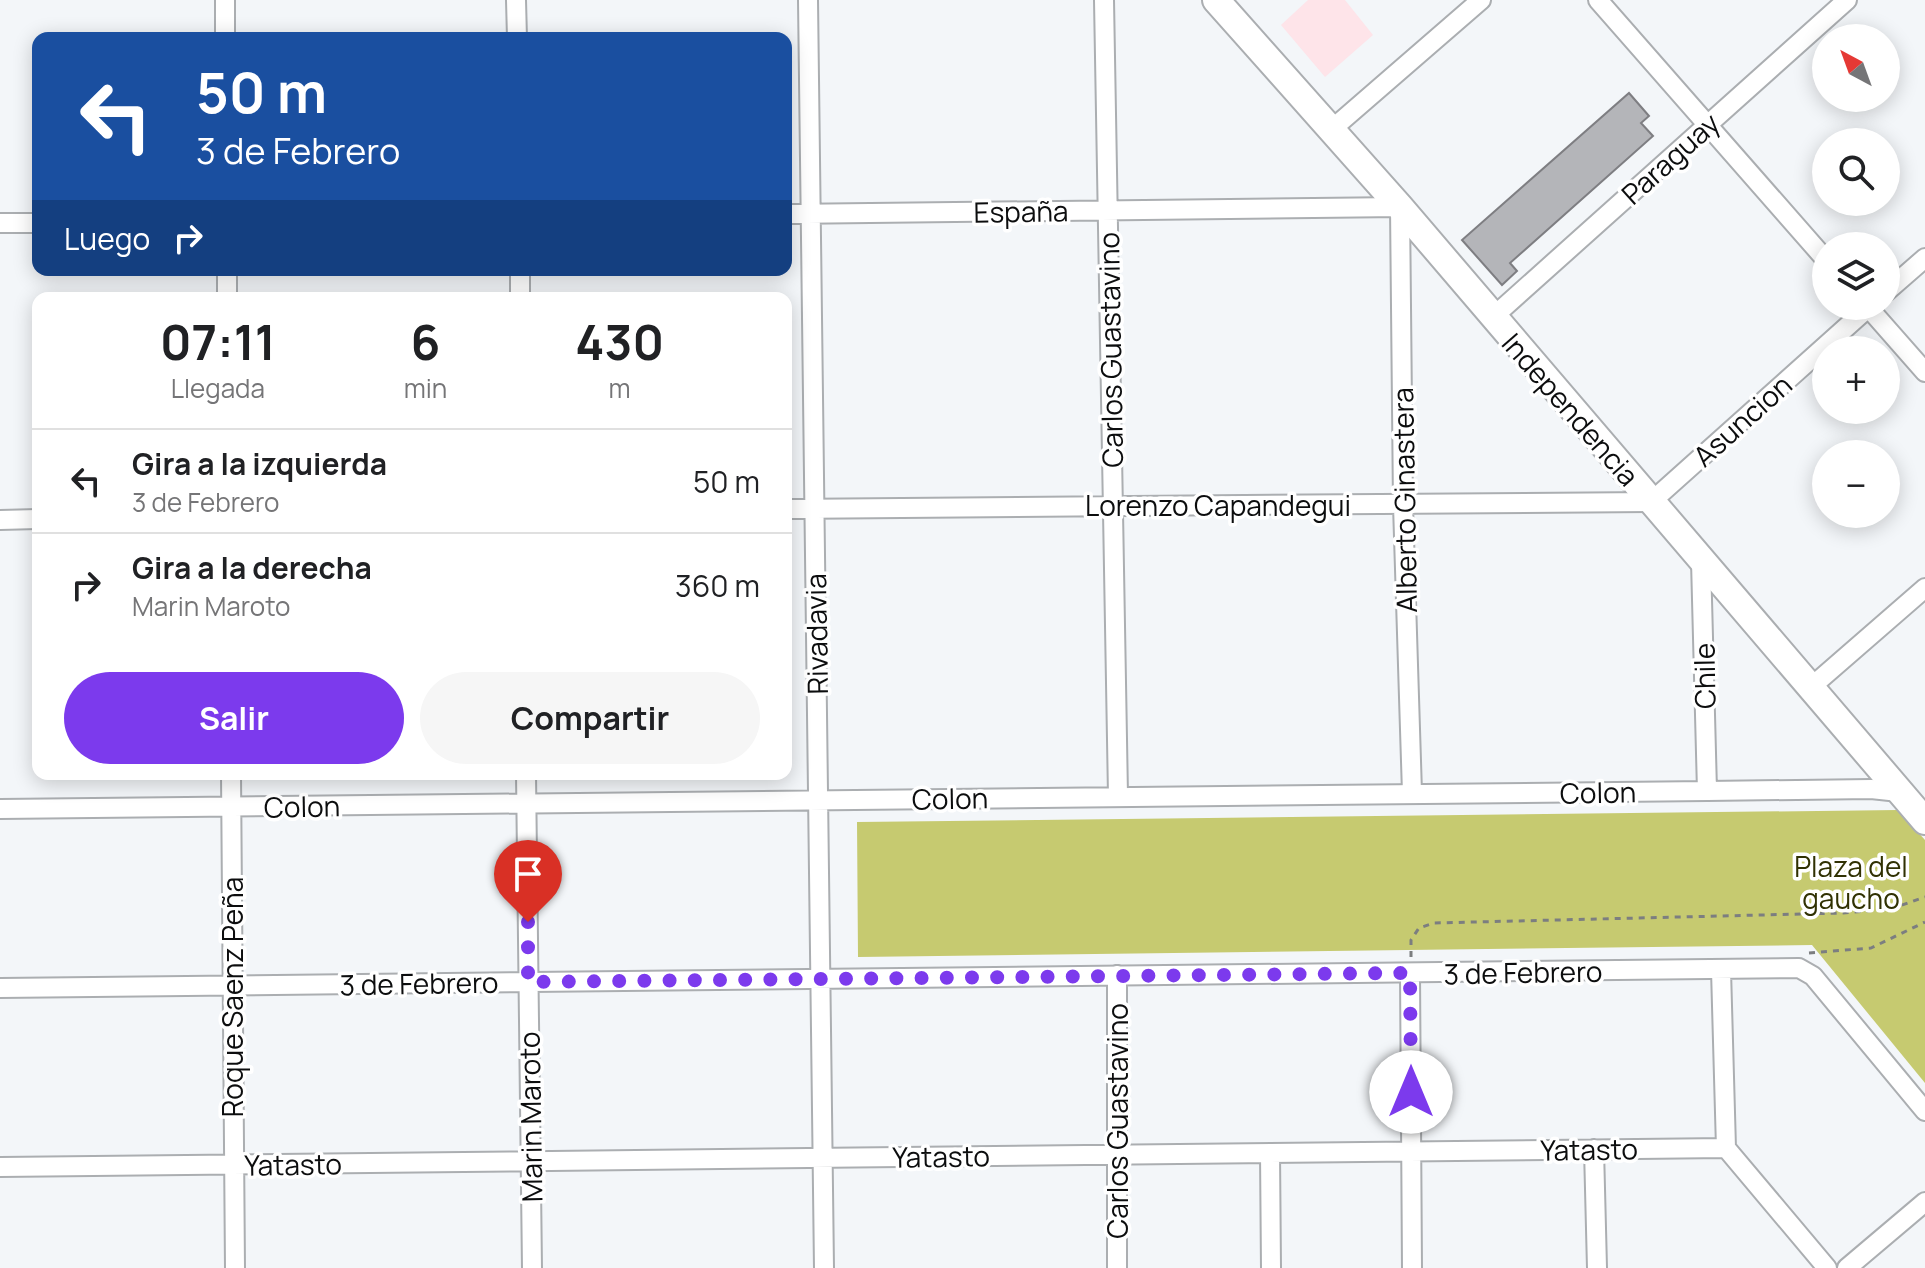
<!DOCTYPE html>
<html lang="es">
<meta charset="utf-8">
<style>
body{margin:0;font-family:Manrope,sans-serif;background:#f6f6f6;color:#202124;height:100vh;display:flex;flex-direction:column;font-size:30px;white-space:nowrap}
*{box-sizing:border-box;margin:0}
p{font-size:26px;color:#757577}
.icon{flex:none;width:44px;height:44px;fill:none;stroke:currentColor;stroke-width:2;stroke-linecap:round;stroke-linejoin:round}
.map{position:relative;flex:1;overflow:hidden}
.panel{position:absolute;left:32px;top:292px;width:760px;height:488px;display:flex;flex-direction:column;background:#fff;border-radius:16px;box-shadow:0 4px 20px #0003}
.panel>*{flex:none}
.top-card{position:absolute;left:32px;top:32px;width:760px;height:244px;border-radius:16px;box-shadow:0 4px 20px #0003;background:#1a4fa0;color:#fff;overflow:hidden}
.needle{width:52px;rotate:319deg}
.fabs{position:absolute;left:1812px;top:24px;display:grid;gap:16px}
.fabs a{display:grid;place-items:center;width:88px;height:88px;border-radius:50%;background:#fff;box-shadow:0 4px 20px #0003;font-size:40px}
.pin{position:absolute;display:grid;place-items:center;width:68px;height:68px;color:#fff;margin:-82px -34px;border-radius:50% 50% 50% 0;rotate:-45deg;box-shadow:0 0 8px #0007}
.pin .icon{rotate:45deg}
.me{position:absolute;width:88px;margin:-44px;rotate:0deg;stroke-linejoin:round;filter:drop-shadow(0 0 6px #0008)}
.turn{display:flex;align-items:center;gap:28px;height:168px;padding:0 32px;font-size:36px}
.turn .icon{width:104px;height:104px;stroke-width:2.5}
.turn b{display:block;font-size:56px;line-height:68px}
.then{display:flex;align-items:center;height:76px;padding:0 32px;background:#0003;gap:16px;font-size:30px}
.eta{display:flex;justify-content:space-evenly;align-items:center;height:136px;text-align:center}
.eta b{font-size:48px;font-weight:700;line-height:56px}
.button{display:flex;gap:16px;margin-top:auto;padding:16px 32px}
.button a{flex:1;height:92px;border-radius:48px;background:#7c3aed;color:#fff;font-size:32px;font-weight:700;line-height:92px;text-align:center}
.button a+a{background:#f6f6f6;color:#202124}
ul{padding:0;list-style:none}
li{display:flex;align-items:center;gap:24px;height:104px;padding:0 32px;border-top:2px solid #e0e0e0}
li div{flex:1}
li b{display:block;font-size:30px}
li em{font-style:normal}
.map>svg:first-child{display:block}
</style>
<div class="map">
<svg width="1925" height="1268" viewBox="0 0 1925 1268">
<rect width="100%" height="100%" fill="#f3f6f9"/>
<path fill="#fee4e9" d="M1308 0H1345L1373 35 1325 77 1281 25Z"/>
<path fill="#c6ca70" d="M1898 810 1925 840V1083L1812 945 858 957 857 822Z"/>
<path fill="#b4b5b9" stroke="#7e7e82" stroke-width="2" d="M1629 93 1649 116 1641 123 1653 136 1510 263 1517 271 1502 285 1462 240Z"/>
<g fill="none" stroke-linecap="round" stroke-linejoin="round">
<g stroke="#abaeb1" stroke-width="22">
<path id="minor" d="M225 0V38
M516 0 517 38
M808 0 824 1268
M1104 0 1118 796
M1598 0 1826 260
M1331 130 1481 0
M786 214 1400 207 1403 505 1412 793
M0 223H38
M227 270V298
M520 270V298
M1886 292 1925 258
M1867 306 1925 372
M1493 317 1847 0
M786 509C1074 504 1363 506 1651 502L1870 306
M0 520 38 519
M1701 561 1707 791
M1810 688 1925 588
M231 774 235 1268
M526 774 532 1268
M0 809 1707 791 1871 789 1899 792
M1721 970 1726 1148
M1410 973 1412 1268
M0 988 1799 968 1813 976 1925 1111
M1594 1149 1597 1268
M1270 1153 1271 1268
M0 1167 1726 1148 1827 1268
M1117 1268V975
M1847 1268 1925 1202"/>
</g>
<g stroke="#abaeb1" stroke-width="30">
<path id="secondary" d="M1216 0 1400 207 1925 821"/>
</g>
<path stroke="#7c7e80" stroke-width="3" stroke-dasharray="6 6" stroke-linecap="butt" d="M1809 953 1871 948 1925 922
M1411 957V940L1419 928 1434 923 1843 913 1891 909 1925 897"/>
<use href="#minor" stroke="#fff" stroke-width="18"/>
<use href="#secondary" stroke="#fff" stroke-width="26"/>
</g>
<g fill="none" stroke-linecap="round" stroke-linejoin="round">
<path stroke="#7c3aed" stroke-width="14" stroke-dasharray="0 25.2" d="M528 922V982L1410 973 1411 1092"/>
</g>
<g text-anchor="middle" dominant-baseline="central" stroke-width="7" stroke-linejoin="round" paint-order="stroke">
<g font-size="28" fill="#0c0d0e" stroke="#fff">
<text transform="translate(1670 158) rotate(-42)">Paraguay</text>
<text transform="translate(1021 211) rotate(-1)">España</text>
<text transform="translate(1110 350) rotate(-91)">Carlos Guastavino</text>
<text transform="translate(1571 409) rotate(49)">Independencia</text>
<text transform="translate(1742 420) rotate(-42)">Asuncion</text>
<text transform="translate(1404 500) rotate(-91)">Alberto Ginastera</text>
<text x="1218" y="505">Lorenzo Capandegui</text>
<text transform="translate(816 634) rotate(-91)">Rivadavia</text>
<text transform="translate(1704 676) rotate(-91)">Chile</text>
<text transform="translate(1598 792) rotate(-1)">Colon</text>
<text transform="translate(950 798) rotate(-1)">Colon</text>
<text transform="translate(302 806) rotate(-1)">Colon</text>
<text transform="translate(1523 972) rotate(-1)">3 de Febrero</text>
<text transform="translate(419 983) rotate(-1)">3 de Febrero</text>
<text transform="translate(232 997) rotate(-90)">Roque Saenz Peña</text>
<text transform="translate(530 1117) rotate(-91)">Marin Maroto</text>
<text transform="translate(1117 1121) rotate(-90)">Carlos Guastavino</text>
<text transform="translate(1589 1149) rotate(-1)">Yatasto</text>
<text transform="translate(941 1156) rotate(-1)">Yatasto</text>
<text transform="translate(293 1164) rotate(-1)">Yatasto</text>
</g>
<g font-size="28" fill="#303103" stroke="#fff">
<text x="1851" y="866">Plaza del<tspan x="1851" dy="32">gaucho</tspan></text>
</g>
</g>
</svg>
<div class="fabs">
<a><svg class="needle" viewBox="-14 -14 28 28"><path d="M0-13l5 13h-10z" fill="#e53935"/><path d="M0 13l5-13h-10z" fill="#757577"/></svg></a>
<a><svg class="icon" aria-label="search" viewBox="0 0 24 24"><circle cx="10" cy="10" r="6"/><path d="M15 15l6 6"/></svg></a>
<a><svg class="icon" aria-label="layers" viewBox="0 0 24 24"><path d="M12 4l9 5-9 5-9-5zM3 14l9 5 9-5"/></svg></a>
<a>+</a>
<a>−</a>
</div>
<div class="pin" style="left:528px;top:922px;background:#d93025"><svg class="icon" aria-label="arrive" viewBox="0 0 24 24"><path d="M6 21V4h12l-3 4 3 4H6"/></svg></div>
<svg class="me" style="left:1411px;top:1092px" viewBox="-20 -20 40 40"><circle r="19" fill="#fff"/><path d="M0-13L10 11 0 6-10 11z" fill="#7c3aed"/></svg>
<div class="top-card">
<div class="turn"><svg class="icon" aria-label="left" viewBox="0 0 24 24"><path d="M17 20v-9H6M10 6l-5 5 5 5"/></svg><div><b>50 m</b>3 de Febrero</div></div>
<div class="then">Luego<svg class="icon" aria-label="right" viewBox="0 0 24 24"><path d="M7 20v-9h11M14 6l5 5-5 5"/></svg></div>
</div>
<section class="panel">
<div class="eta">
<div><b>07:11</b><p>Llegada</p></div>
<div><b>6</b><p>min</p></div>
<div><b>430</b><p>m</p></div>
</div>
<ul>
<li><svg class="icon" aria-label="left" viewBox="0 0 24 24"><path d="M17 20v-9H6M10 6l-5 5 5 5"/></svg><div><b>Gira a la izquierda</b><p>3 de Febrero</p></div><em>50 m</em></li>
<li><svg class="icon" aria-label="right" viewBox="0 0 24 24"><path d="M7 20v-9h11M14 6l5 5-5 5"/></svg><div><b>Gira a la derecha</b><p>Marin Maroto</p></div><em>360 m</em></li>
</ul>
<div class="button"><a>Salir</a><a>Compartir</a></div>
</section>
</div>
